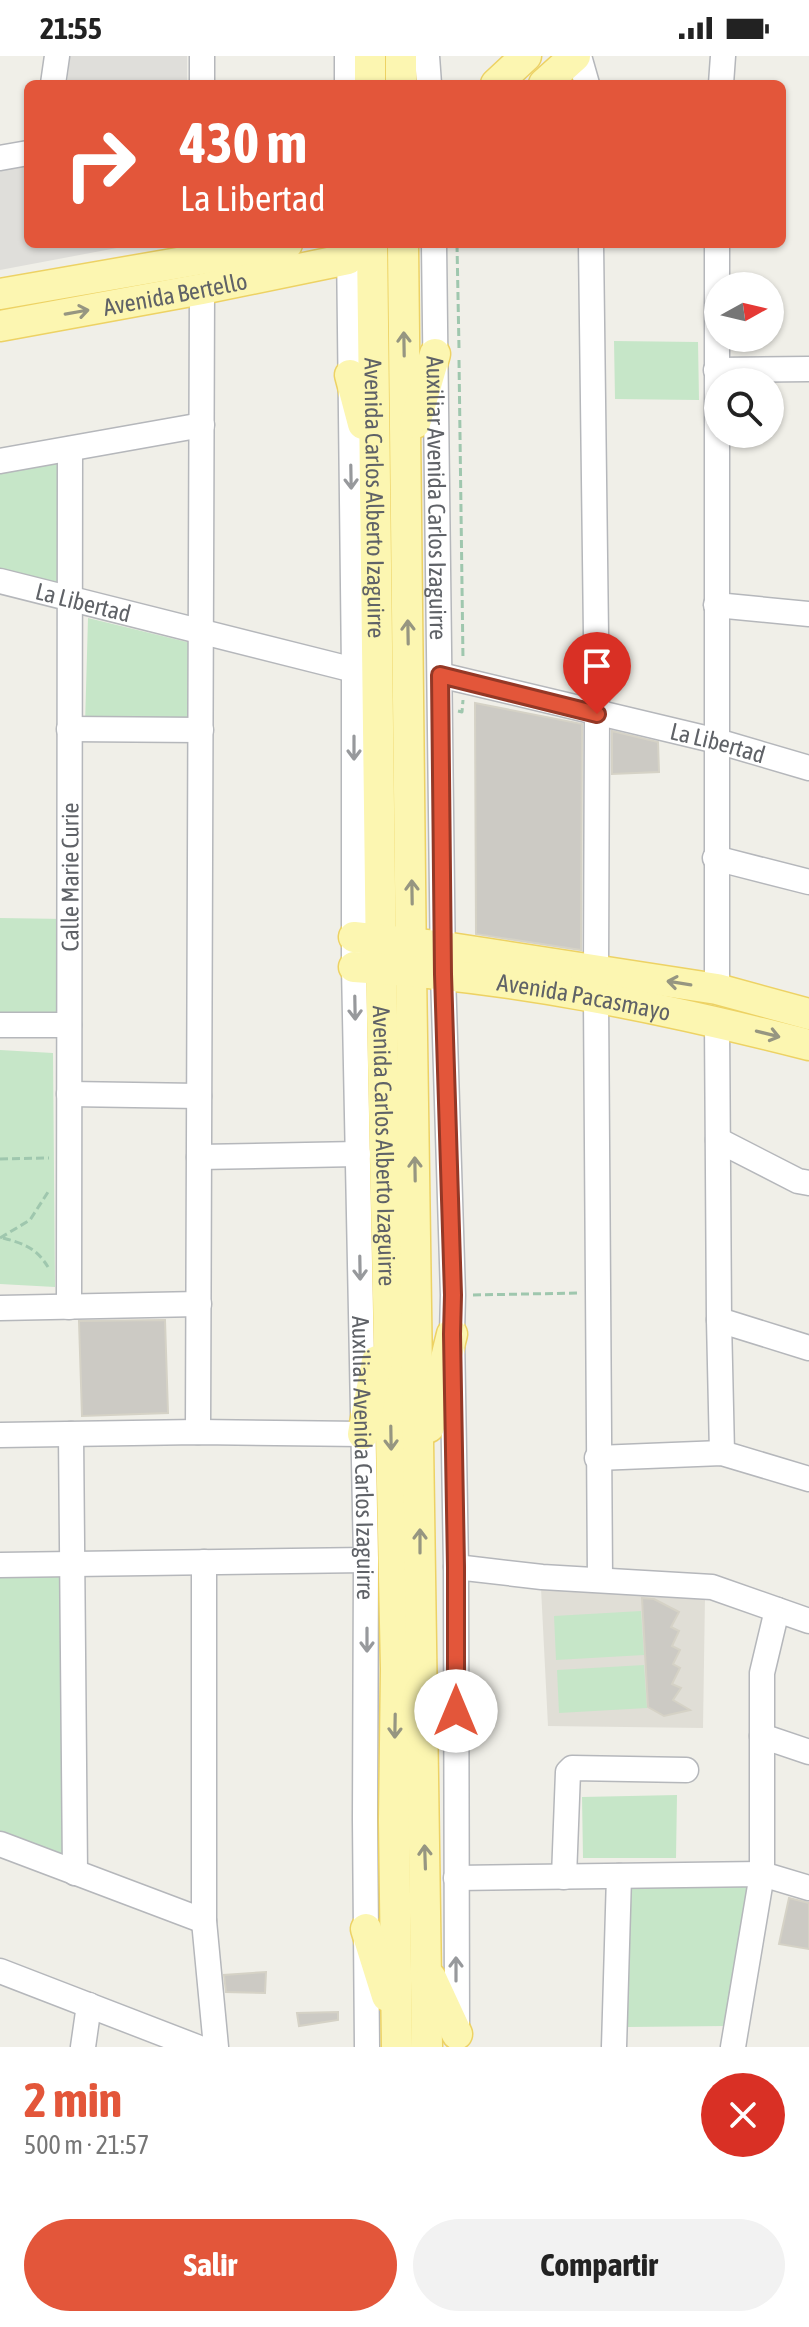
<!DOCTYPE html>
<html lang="es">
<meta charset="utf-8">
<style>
body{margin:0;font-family:"Asap Condensed",sans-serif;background:#f2f2f2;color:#222;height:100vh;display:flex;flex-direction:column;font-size:30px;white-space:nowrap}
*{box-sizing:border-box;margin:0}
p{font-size:26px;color:#767676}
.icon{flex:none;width:44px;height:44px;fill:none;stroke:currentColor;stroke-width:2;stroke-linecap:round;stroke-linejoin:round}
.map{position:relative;height:1991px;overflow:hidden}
.drawer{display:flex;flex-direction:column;background:#fff;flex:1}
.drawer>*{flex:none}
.banner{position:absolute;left:24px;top:24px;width:762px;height:168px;border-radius:12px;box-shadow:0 2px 6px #0004;background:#e3563a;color:#fff;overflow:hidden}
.needle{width:52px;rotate:82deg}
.buttons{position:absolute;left:704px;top:216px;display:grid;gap:16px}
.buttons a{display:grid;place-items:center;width:80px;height:80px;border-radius:50%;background:#fff;box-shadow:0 2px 6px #0004;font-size:40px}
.pin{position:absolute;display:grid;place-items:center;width:68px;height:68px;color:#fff;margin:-82px -34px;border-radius:50% 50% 50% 0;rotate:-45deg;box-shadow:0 0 8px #0007}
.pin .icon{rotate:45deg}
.me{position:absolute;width:88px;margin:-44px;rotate:0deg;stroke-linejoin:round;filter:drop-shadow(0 0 6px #0008)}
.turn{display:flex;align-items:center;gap:28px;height:168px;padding:0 24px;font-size:36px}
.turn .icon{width:104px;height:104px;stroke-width:2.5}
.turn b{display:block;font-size:56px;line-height:68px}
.round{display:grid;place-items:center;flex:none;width:84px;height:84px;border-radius:42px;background:#f2f2f2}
.overview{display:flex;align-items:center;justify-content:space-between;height:136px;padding:0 24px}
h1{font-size:48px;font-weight:700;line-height:60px;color:#e3563a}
.action{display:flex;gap:16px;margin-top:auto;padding:16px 24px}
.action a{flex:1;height:92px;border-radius:48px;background:#e3563a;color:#fff;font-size:32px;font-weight:700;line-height:92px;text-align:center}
.action a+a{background:#f2f2f2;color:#222}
.status{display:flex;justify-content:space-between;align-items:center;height:56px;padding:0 40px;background:#fff;direction:ltr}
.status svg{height:22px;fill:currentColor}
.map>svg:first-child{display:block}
</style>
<div class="status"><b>21:55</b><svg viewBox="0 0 49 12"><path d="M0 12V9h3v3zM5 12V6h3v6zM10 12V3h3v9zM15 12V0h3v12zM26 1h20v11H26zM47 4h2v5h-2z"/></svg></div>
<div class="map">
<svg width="809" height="1991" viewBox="0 0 809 1991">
<rect width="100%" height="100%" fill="#f0efe8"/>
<path fill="#dfdeda" d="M70 0H187V28H67Z
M28 110V188H138L0 214V115Z"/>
<path fill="#e0ded6" d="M541 1532 705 1540 703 1672 548 1670Z"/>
<path fill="#c6e6c8" d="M614 285 698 286 699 344 615 343Z
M57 405 63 529 0 514V416Z
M88 562 191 587V671L85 669Z
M0 862 66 863V962H0Z
M0 994 53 997 55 1231 0 1228Z
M65 1515 69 1800 0 1775V1516Z
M641 1555 644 1599 556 1604 554 1560Z
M644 1609 647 1652 559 1657 557 1614Z
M677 1739 676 1802H583L582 1741Z
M750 1829 727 1970 627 1971 630 1832Z"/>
<path fill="#cccac4" stroke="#d5d2c6" stroke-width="2" d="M475 647 582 668 581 894 476 878Z
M612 675 658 686 659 716 612 718Z
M165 1264 168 1357 82 1360 79 1265Z
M642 1542 654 1543 679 1556 671 1571 679 1575 672 1590 680 1594 673 1608 680 1612 672 1628 681 1632 673 1644 690 1654 664 1660 648 1651Z
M789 1842 809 1847V1893L779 1888Z
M266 1916 265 1937 226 1936 224 1919Z
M338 1956V1964L299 1970 297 1957Z"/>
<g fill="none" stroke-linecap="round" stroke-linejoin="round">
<g stroke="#b5b7bb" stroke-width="27">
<g id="minor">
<path d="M202 0V28"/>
<path d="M347 0V28"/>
<path d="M427 0 429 28"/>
<path d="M579 0 587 28"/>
<path d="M53 28 57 0"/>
<path d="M721 28 723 0"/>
<path d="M0 102 28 97"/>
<path id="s1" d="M349 188 354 614V911L366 1504 365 1764 367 1991"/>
<path id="s2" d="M434 188 443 918 453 1239 452 1278 456 1511 457 1973"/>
<path d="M591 188 597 658 596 914"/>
<path d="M717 188V933"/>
<path d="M716 314 809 313"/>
<path d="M0 405 202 369"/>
<path id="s3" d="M0 525 354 614"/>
<path d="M716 549 809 558"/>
<path id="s4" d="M440 619 717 685 809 712"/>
<path d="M69 673 201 674"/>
<path d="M715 802 809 826"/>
<path d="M596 942 600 1523"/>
<path d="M717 966 719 1264 722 1397"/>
<path d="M0 969H69"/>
<path d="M69 1038 199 1040"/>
<path d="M718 1084 798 1125 809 1127"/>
<path d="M199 1101 358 1098"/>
<path id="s5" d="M69 1251 70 393"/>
<path d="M0 1252 199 1248"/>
<path d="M719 1264 809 1292"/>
<path d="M198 1376 202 233"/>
<path d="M71 1378 75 1817"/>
<path d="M0 1379 198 1376 363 1378"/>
<path d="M597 1402 722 1397 809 1423"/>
<path d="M204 1506V1865L216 1991"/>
<path d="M0 1509 366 1504"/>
<path d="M456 1511 542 1521 712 1531 809 1565"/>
<path d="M762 1680 809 1696"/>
<path d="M0 1788 204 1865"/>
<path d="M564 1821 568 1716 572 1712 686 1714"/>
<path d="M456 1822 762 1818 809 1832"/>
<path d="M0 1915 197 1991"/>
<path d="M83 1991 89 1949"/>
<path d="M614 1991 619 1820"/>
<path d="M733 1991 762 1818V1617L777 1554"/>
</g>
</g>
<g stroke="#edd264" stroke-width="33">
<g id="major">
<path d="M370 0V28"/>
<path d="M401 28V0"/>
<path d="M496 28 526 0"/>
<path d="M544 28 575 0"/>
<path id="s6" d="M372 188 381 912 396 1613 394 1764 397 1991"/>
<path d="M403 188 411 914 427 1991"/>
<path d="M0 238 287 188"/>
<path id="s7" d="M0 270 202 233 348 203 362 188"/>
<path d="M350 319 363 368"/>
<path d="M415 367 435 298"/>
<path d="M354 881 444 891 717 933 809 958"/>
<path id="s8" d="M354 911C508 920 660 951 809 989"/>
<path d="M429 1371 452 1278"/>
<path d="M363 1378 377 1305"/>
<path d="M366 1873 387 1940"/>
<path d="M431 1922 457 1978"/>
</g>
</g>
<path stroke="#9fc7ae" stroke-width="3" stroke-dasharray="8 4" stroke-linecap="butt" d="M457 188 459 292
M459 304 463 604
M458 655 462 656 463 644
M0 1103 49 1102
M0 1182 30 1164 48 1136
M3 1182C25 1188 36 1192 48 1211
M473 1239 578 1237"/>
<use href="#minor" stroke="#fff" stroke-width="24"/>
<use href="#major" stroke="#fcf6b1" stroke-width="30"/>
</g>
<defs><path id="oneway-shaft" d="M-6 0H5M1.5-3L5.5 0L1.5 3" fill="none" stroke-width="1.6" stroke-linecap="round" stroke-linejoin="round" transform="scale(2)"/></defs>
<g stroke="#969681">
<use href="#oneway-shaft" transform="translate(77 256) rotate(-10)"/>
<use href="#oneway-shaft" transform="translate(404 288) rotate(-91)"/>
<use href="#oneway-shaft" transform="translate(408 576) rotate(-91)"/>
<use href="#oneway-shaft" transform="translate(412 836) rotate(-91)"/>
<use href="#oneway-shaft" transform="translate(679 927) rotate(-171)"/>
<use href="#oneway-shaft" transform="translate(768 978) rotate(14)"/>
<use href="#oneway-shaft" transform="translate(415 1113) rotate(-91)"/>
<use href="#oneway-shaft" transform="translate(391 1382) rotate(89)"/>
<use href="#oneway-shaft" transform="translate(420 1485) rotate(-90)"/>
<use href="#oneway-shaft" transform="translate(395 1670) rotate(91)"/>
<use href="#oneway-shaft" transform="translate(425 1801) rotate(-92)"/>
</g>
<g stroke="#97999c">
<use href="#oneway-shaft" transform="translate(351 421) rotate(89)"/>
<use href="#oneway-shaft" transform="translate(354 692) rotate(90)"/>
<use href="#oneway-shaft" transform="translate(355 952) rotate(89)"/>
<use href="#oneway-shaft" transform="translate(360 1212) rotate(89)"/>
<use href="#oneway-shaft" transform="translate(367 1584) rotate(90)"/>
<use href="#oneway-shaft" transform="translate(456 1913) rotate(-90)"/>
</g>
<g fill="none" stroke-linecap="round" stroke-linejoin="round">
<g stroke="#943826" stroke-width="20">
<path id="route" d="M456 1655V1511L452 1278 453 1239 443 918 440 619 597 658"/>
</g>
<use href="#route" stroke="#e3563a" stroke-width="14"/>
</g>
<g text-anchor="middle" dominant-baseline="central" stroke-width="8" stroke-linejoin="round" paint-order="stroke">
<g font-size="24" fill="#5f6267" stroke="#fff">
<text stroke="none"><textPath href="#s7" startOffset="178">Avenida Bertello</textPath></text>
<text stroke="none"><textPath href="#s6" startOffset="254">Avenida Carlos Alberto Izaguirre</textPath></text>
<text stroke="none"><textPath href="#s2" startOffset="254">Auxiliar Avenida Carlos Izaguirre</textPath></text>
<text stroke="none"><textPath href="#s3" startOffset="86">La Libertad</textPath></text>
<text stroke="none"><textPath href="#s4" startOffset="286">La Libertad</textPath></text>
<text stroke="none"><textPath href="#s5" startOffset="430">Calle Marie Curie</textPath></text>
<text stroke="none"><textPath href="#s8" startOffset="232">Avenida Pacasmayo</textPath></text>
<text stroke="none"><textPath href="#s6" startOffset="902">Avenida Carlos Alberto Izaguirre</textPath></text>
<text stroke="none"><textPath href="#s1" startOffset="1214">Auxiliar Avenida Carlos Izaguirre</textPath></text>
</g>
</g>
</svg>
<div class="buttons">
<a><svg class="needle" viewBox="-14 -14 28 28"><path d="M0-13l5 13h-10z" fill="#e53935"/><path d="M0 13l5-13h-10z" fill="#767676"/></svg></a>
<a><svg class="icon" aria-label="search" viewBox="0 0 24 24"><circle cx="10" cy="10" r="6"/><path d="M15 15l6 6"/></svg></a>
</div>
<div class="pin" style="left:597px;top:658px;background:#d93025"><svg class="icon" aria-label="arrive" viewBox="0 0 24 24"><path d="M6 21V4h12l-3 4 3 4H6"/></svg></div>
<svg class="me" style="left:456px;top:1655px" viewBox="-20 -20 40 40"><circle r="19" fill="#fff"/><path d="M0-13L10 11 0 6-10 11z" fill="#e3563a"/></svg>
<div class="banner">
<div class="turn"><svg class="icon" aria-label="right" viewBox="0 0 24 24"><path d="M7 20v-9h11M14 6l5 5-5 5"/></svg><div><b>430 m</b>La Libertad</div></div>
</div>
</div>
<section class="drawer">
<div class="overview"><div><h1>2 min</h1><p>500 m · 21:57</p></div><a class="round" style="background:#d93025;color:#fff"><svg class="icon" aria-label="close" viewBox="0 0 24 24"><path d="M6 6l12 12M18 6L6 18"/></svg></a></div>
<div class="action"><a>Salir</a><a>Compartir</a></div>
</section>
